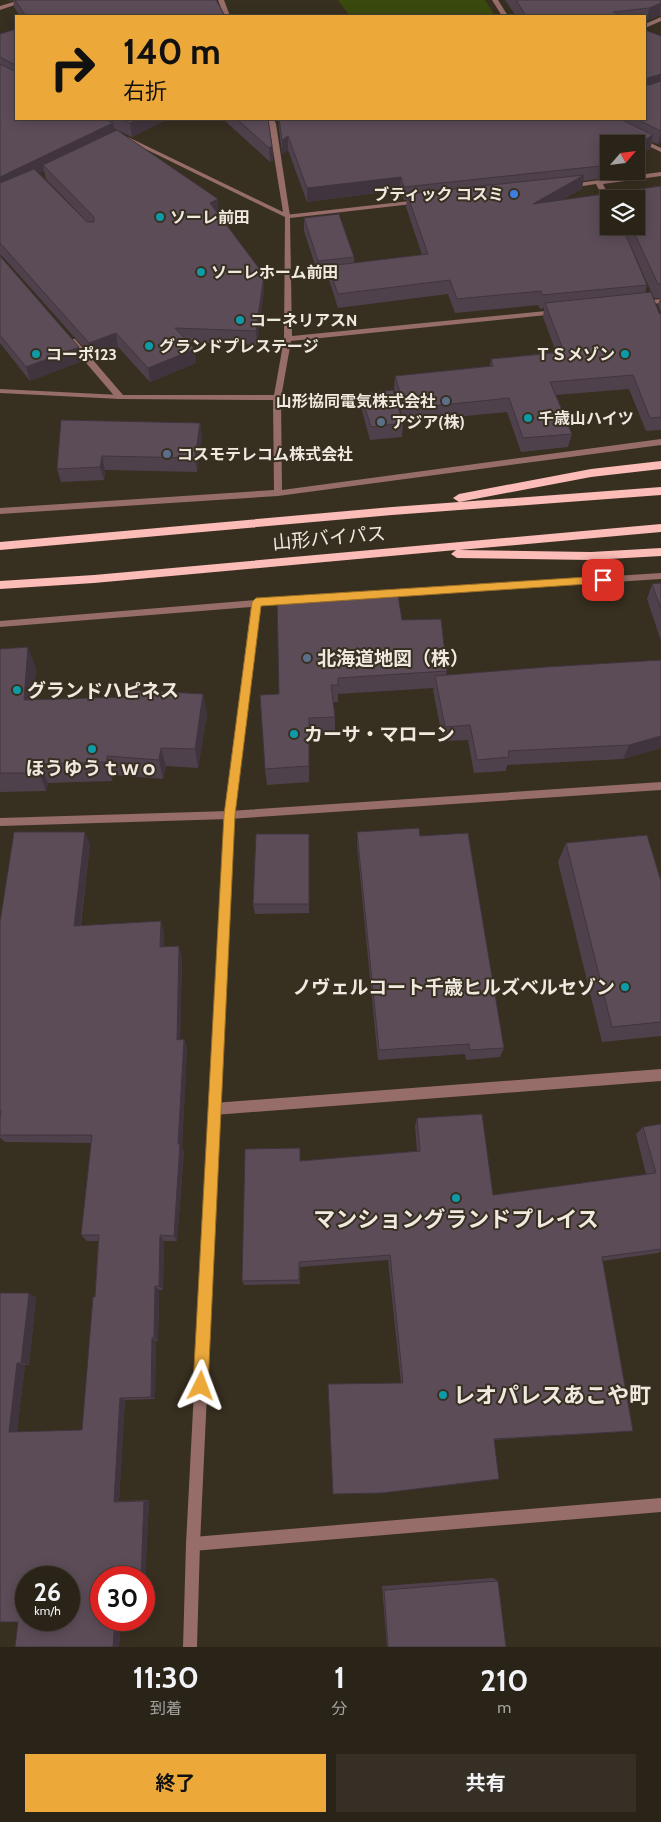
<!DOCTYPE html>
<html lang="ja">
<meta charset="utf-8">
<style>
body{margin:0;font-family:Cabin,"Noto Sans JP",sans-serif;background:#352f25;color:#f1f3f6;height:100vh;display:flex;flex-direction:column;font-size:19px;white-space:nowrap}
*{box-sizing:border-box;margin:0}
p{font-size:16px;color:#a5a4a2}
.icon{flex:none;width:28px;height:28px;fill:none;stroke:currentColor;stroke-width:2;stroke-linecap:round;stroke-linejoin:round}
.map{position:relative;height:1647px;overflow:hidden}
.sheet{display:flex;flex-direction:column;background:#292318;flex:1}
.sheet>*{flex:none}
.top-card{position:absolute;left:15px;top:15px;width:631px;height:105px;border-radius:0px;box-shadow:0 2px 12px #0003,0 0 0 1px #454037;background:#eca93a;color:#111;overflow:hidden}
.needle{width:32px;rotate:62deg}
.fabs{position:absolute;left:600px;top:135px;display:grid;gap:10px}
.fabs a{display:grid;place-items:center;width:45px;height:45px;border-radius:0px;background:#292318;box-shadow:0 2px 12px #0003,0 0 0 1px #454037;font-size:25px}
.speed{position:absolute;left:15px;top:1566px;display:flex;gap:10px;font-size:25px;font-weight:700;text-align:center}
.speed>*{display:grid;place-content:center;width:65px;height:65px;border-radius:50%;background:#292318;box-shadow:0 2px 12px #0003,0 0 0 1px #454037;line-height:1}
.speed small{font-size:12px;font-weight:400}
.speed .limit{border:8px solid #d22;background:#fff;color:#111}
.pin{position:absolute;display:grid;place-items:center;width:42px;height:42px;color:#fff;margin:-21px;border-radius:10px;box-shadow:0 2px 8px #0006}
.me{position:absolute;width:55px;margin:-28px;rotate:3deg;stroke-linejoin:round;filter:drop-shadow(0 0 4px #0008)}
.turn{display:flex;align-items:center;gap:18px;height:105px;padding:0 25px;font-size:22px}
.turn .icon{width:65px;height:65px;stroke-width:2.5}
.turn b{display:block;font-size:35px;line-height:42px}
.eta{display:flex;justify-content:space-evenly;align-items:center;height:85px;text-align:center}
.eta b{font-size:30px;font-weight:700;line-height:35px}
.cta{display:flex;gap:10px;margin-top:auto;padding:10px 25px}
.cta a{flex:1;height:58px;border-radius:0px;background:#eca93a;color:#111;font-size:20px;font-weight:700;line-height:58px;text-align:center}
.cta a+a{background:#352f25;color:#f1f3f6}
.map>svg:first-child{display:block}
</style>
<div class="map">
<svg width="661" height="1647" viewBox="0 0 661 1647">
<rect width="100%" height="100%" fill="#372f20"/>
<path fill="#3a4a0e" d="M338 0H485L495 16H350Z"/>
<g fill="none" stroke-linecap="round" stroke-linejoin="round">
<path fill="#966d69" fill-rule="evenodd" d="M20 0H29L0 10V6Z
M218 0H224L230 16H224Z
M492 0H498L508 16H502Z
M661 17V21L645 28V24Z
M268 119H274L276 124 290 216 287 218 123 138 128 137 283 212Z
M638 139H642L661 148V152L638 141Z
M69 339H75L123 395V399H117L69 343Z
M661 782V790L229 819 0 826V818L229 811Z
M661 1069V1081L214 1115 210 1113 208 1109 210 1105 214 1103Z
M661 1498V1512L193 1551 188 1549 186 1544 188 1539 193 1537Z"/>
<path fill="#966d69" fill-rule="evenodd" d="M661 172V176L603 184 610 199 609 206 606 204 596 184 570 188 567 186 570 184Z
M419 200 421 201V203L290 218 292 336 556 310 560 312 556 314 291 341 281 398 282 490 661 439V445L278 496 0 514V508L274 490 273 400 120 399 0 393V389L120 395H274L284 339 285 215Z
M661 299V303L642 305 638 303 642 301Z
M661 573V579L320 601 316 598 320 595Z
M291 597 294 598 295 600 294 602 260 606 234 815 200 1544 197 1647H183L186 1544 224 815 251 607 0 627V621Z"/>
<path fill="#fcbcb7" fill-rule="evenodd" d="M661 461V469L591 477 459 502 453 498 459 494 591 469Z
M661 487V495L392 515 0 550V542L392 507Z
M661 524V532L459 550 591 552 661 548V556L591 560 457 558 451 554 456 550 94 583 0 589V581L94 575Z"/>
</g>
<path fill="#4f414c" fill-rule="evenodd" d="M9 0H216L225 16H20L14 7 13 0 10 1Z
M505 0H661V15L645 21V16H516Z
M16 29V119H168L132 137 113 128 114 131 219 212 218 213 264 289 257 345 188 342 196 363 150 382 118 347 92 357 3 257 0 255V34ZM44 171 46 179 88 222 39 173Z
M661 36V142L658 144 652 142 650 149 609 171H611L598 179 583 181 582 189 561 200 661 186V313L658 305 660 298H654L624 231 647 285 645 293 659 313 661 314V430L646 431 629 389 556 395 572 434 568 447 521 452 507 412 404 422 394 389 395 376 490 366 491 359 556 352 543 317 544 308 540 309 538 305 455 313 448 294 338 308 329 280 328 273 318 274 304 231V218L354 257V263L422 255 406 207 407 200H404L400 190 307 202 288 150 282 154 278 120H276L275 119H645ZM609 199H636V226H609Z
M223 119H268L272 146 273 160 270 162Z
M0 256 82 361 30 381 0 343Z
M361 394 403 423 402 437 370 440 361 407Z
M200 423 202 437 197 472 105 470 104 480 61 482 57 469Z
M661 583V641L647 599 652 584Z
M333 598 402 620 447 671 446 675 661 660V748L623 759 507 765 506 771 474 773 468 740 443 741 433 690 434 688 338 694V702H333L335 717V733L309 734V782L267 785 265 769 279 694Z
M0 649 36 668 33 700 203 694 207 714 198 768 166 766 163 779 113 775 112 781 48 783 46 791 0 792Z
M357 832 504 1048 500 1057 466 1060 465 1054 378 1060 357 845Z
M309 834V913L255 914 253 904Z
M566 843 661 881V1036L602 1042 558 862Z
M90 844 81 925 164 932V946L182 956 180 1040 184 1039 187 1048 182 1147 184 1151 177 1241H164L163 1290H159L158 1341H156L155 1399 125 1400 119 1501 149 1500 145 1581 144 1582V1578H101L121 1620 119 1647H15L18 1622 0 1293 36 1297 29 1365H25L17 1432 82 1430 95 1297 98 1241H87L81 1235 91 1143 5 1142 0 1138V922Z
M417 1118 493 1195 646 1174 636 1134 643 1127 661 1124V1251L658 1253 602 1261 633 1431 494 1440 401 1383 388 1260 300 1267V1284L244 1285 242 1281 300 1155V1161L417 1151 415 1126Z
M493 1578 498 1581 506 1647H387L382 1586Z"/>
<path fill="#40353e" d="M661 3 660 15 647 21 649 8Z
M661 74V84L645 91 648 78Z
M139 119H168L132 137 130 123Z
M113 123 115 137 43 165 44 171 0 192V177Z
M661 131V142L658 144Z
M653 135 650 149 636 157V145Z
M288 136V150L282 154V140Z
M272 146 273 160 270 162 269 148Z
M609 161V171H611L598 179 600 166Z
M584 175 582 189 531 218 533 204Z
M401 177 400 190 307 202V188Z
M218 199 219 212 211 216 210 203Z
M264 275V289L257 345 256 331Z
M116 333 118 347 92 357 89 343Z
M79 347 82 361 30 381 26 367Z
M195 349 196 363 150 382 148 368Z
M200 423 202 437 197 472 195 458Z
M102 456 105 470 104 480 100 467Z
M28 647 36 668 32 720 24 700Z
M203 694 207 714 198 768 195 749Z
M661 736V748L623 759 629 745Z
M161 748 166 766 163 779 159 760Z
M107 756 113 775 112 781 107 762Z
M40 764 48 783 46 791 39 773Z
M85 832 90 844 79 936 74 926Z
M161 921 164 932V957L160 947Z
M179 946 182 956 180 1049 177 1040Z
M184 1039 187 1048 182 1147 184 1151 177 1241 174 1236Z
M160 1235 164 1241 163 1290 159 1286Z
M155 1286 159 1290 158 1341 154 1338Z
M29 1293 36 1297 29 1365 21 1363Z
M152 1338 156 1341 155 1399 151 1397Z
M17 1363 25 1365 17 1433 9 1432Z
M120 1398 125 1400 119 1501 114 1502Z
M149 1500 145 1581 144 1582V1578H141L144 1501Z
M115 1620H121L119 1647H113Z"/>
<path fill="#5c4c58" stroke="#40353e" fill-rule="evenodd" d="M15 0H216L225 16H26Z
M516 0H661V3L649 8 613 12 624 16H526Z
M16 29V119H104L113 123 0 177V64L12 70H14L15 65 0 57V34Z
M645 30 661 36V74L648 78 646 84 649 85 661 81V131L636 119H645Z
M121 119H139L130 123Z
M237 119H268L272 146 269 148Z
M279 119H620L653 135 636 145V144H609V161L600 166 404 187 401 177 307 188 288 136 282 140Z
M117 130 218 199 210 203 264 275 256 331 175 328 195 349 148 368 116 333 89 343 0 243V183L34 169 87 222H94V217L43 165Z
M584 175 533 204 661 186V284H658L631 226H636V199H609V226H622L647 285 542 295 541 291 457 299 450 280 338 294 328 266 428 254 407 194Z
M339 214 354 257 318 261 304 218Z
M0 256 79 347 26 367 0 335Z
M651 292 659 313 661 314V417L650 418 633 375 550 382 572 434 523 438 509 398 405 409 395 376 493 366 491 359 564 352 545 303Z
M393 390 403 423 371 427 361 394Z
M61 420 200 423 195 458 102 456 100 467 57 469Z
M661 583V609L652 584Z
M333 595V598L398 595 402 620 441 619 447 671 338 678V685H331L335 717 309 718V766L265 769 260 695 279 694 277 597Z
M28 647 24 700 128 697 130 690 203 694 195 749 161 748 159 760 107 756V762L40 764 39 773H0V649Z
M661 660V736L629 745 508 751 509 757 477 760 470 725 445 727 435 676 546 667Z
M419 828 420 836 468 833 504 1048 470 1050 469 1044 379 1050 357 832Z
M14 832H85L74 926 161 921 160 947 179 946 177 1040 184 1039 178 1144H180L174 1236 160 1235 159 1286H155L154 1338H152L151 1397 120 1398 114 1502 144 1501 141 1578H101V1620H115L113 1647H15L18 1622H0V1293H29L21 1363H17L9 1432 82 1430 93 1297H95L99 1235H81L92 1135H0V1118L1 1111H0V922ZM26 1578H69V1620H26Z
M256 834H309V904H253Z
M647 835 661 881V1022L612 1027 566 843Z
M482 1114 493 1195 656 1173 643 1127 661 1124V1249L602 1257 633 1431 494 1439 499 1479 382 1493 333 1494 328 1384 403 1383 390 1255 299 1262V1280L242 1281 245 1149 300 1148V1161L420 1151 417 1118Z
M498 1581 506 1647H388L384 1590Z"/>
<path fill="#eca93a" stroke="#996e26" d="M603 576 608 580 603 583 261 606 235 815 208 1386 206 1391 201 1393 195 1391 193 1386 224 815 252 602 256 598Z"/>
<circle fill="#3f7fe0" stroke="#372f20" stroke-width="2" cx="514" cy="194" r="5"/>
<g fill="#0f9aa8" stroke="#372f20" stroke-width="2">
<circle cx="160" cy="217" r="5"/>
<circle cx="201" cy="272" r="5"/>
<circle cx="240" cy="320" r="5"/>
<circle cx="149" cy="346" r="5"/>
<circle cx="36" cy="354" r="5"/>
<circle cx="625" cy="354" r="5"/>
<circle cx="528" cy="418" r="5"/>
<circle cx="17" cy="690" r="5"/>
<circle cx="294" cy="734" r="5"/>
<circle cx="92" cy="749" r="5"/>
<circle cx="625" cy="987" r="5"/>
<circle cx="456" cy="1198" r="5"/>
<circle cx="443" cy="1395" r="5"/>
</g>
<g fill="#5c6f8a" stroke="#372f20" stroke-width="2">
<circle cx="446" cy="401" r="5"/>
<circle cx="381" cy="422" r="5"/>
<circle cx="167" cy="454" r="5"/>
<circle cx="307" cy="658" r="5"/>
</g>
<g text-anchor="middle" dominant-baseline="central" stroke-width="4" stroke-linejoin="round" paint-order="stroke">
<g font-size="16" font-weight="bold" fill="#efe9e0" stroke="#372f20" text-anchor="start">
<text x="504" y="194" text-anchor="end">ブティック コスミ</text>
<text x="170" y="217">ソーレ前田</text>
<text x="211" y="272">ソーレホーム前田</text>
<text x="250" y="320">コーネリアスN</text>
<text x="159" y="346">グランドプレステージ</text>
<text x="46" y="354">コーポ123</text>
<text x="615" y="354" text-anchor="end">ＴＳメゾン</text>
<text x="436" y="401" text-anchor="end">山形協同電気株式会社</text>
<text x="538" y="418">千歳山ハイツ</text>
<text x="391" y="422">アジア(株)</text>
<text x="177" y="454">コスモテレコム株式会社</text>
</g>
<g font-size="19" fill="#efe9e0" stroke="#372f20">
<text transform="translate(329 538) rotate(-5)">山形バイパス</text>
</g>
<g font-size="19" font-weight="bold" fill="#efe9e0" stroke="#372f20" text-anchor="start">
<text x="317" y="658">北海道地図（株）</text>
<text x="27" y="690">グランドハピネス</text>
<text x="304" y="734">カーサ・マローン</text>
<text x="92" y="768" text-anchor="middle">ほうゆうｔｗｏ</text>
<text x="615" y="987" text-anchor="end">ノヴェルコート千歳ヒルズベルセゾン</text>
</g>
<g font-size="22" font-weight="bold" fill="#efe9e0" stroke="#372f20">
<text x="456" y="1219">マンショングランドプレイス</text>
<text x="453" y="1395" text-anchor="start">レオパレスあこや町</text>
</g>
</g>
</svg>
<div class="fabs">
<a><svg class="needle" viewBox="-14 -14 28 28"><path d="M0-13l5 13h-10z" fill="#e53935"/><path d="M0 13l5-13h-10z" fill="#a5a4a2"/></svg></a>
<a><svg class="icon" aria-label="layers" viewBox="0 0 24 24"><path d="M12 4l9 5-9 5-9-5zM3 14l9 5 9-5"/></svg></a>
</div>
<div class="speed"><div>26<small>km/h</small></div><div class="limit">30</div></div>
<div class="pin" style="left:603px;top:580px;background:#d93025"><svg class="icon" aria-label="arrive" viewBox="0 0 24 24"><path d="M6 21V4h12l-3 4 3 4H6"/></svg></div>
<svg class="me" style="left:201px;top:1386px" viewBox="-20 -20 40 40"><path d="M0-17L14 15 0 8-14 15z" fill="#eca93a" stroke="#fff" stroke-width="4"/></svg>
<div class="top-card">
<div class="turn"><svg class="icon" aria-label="right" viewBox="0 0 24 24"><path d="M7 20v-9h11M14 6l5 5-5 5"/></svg><div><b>140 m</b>右折</div></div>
</div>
</div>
<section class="sheet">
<div class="eta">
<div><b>11:30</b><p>到着</p></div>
<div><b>1</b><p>分</p></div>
<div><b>210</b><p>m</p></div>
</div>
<div class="cta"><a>終了</a><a>共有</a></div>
</section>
